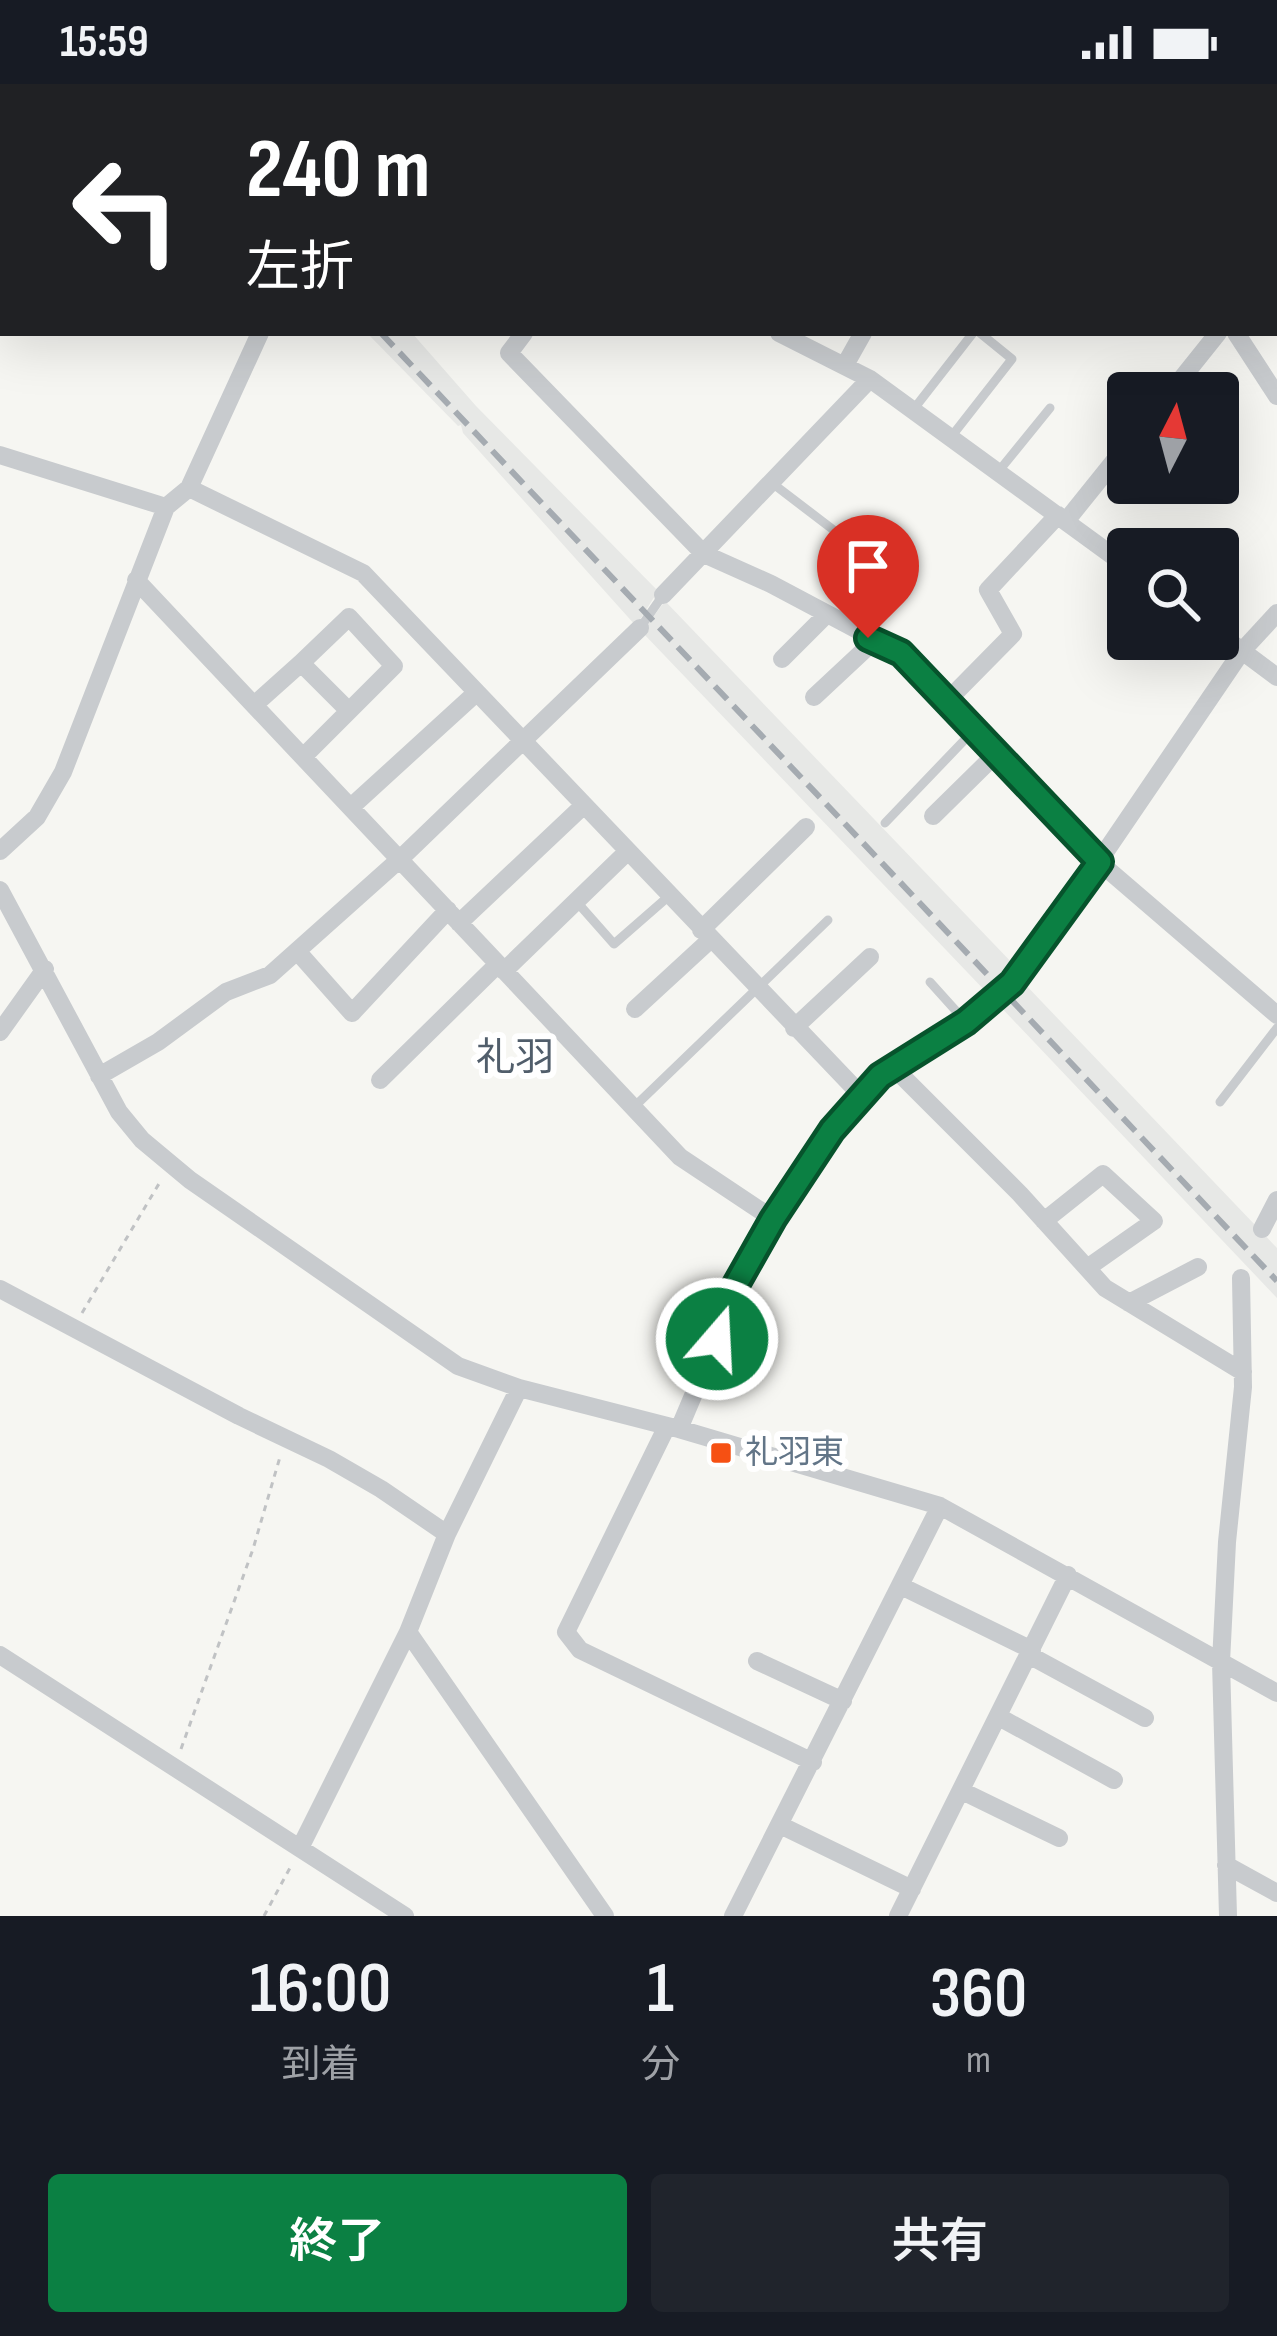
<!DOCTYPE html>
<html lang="ja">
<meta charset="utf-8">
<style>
body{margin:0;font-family:"Sofia Sans Condensed","Noto Sans JP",sans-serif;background:#20242c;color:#f1f3f6;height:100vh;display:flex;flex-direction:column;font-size:45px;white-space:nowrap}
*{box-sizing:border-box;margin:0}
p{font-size:39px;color:#9ea1a6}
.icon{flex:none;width:66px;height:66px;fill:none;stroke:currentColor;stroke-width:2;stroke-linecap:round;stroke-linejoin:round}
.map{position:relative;height:1832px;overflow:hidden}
.sheet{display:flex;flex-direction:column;background:#171b24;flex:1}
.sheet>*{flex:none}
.hud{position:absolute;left:0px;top:0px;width:1278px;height:252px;box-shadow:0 12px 48px #0002;background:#202124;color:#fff;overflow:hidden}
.needle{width:78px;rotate:6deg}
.buttons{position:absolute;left:1107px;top:288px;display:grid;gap:24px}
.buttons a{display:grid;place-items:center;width:132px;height:132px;border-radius:12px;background:#171b24;box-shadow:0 12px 48px #0002;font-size:60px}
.pin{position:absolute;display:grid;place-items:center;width:102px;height:102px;color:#fff;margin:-123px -51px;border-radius:50% 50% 50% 0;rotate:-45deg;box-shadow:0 0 12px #0007}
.pin .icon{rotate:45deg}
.me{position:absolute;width:132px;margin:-66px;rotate:19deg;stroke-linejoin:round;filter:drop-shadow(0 0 9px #0008)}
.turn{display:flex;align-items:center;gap:42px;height:252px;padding:0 48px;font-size:54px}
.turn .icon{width:156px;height:156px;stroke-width:2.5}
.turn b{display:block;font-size:84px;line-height:102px}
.eta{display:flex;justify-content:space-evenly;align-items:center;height:204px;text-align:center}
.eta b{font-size:72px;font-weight:600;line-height:84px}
.button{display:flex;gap:24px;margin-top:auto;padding:24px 48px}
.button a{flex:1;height:138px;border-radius:12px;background:#0b8043;color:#fff;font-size:48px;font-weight:600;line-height:138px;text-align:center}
.button a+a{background:#20242c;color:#f1f3f6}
.status{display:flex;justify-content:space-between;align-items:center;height:84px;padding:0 60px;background:#171b24;direction:ltr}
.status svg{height:33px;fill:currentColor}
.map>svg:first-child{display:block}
</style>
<div class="status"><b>15:59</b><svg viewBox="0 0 49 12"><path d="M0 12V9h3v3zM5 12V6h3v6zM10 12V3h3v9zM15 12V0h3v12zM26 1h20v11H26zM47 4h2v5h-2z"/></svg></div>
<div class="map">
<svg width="1277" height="1832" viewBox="0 0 1277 1832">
<rect width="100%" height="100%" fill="#f6f6f2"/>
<path fill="#e7e8e6" d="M367 249H412L476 322 658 507 636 542 463 349 461 341 458 342Z
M665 517 1015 882 1017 887 990 912 642 548Z
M1021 896 1277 1164V1214L995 917Z"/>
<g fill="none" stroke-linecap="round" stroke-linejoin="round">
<path stroke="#c0c2c4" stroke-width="3" stroke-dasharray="6 6" stroke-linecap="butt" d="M82 1229 160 1098
M181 1665 253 1465 280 1373
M264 1832 291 1782"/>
<path stroke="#c8cbce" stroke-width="9" d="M913 326 973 249
M951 353 1012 275 980 249
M998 388 1050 324
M772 399 844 454
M640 544 663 511
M885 739 975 645
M576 817 614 860 669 812
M930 898 966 938
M981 926 1028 880
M1220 1018 1277 944
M633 1024 828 836"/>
<path stroke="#c8cbce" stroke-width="18" d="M722 0 728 3
M1067 0 1075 3
M279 3V0
M328 3 329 0
M1009 3 1013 0
M0 23 3 24
M1275 41H1277
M0 95 3 91
M1275 183 1277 181
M524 249 509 269 704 470 771 500 901 569 1099 778 1277 931
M779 249 870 295 1128 483
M1236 249 1277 312
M845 281 863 249
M1170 309 1218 249
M0 371 166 423
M189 404 363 489 861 1011
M1066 437 1128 360
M136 496 680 1073 773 1135
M663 511 870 295
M1218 549 1277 593
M782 575 826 531
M814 613 874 557
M947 617 1013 550 988 506 1058 431
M254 621 301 579
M303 673 394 582 349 533 301 579 349 627
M351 723 476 609
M933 732 996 670
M0 767 37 733 63 688 166 423 189 404 260 249
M0 806 119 1028 142 1056 190 1096 458 1282 519 1304 679 1345 940 1422 1277 1609
M459 839 583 722
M701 846 806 743
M297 867 352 929 448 826
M1029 880 1242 567 1277 529
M504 887 627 768
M635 925 710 856
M794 944 870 873
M0 948 45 885
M892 982 1020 1110 1105 1204 1243 1288
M99 992 158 958 226 908 270 891 400 775 640 544
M380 996 498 880
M1044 1137 1103 1090 1154 1137 1087 1184
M1262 1145 1277 1116
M0 1205 239 1332 329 1375 381 1405 447 1450
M1129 1219 1198 1183
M519 1304 447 1450 408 1548 605 1832
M667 1342 566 1548 580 1566 813 1678
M679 1345 717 1255 733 1204 773 1135 832 1046 880 991 981 926
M901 1502 1032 1566
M0 1571 405 1832
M1029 1571 1145 1634
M757 1577 843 1617
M999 1633 1114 1696
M962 1707 1059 1754
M780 1741 912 1805
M300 1764 408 1548
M1226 1781 1277 1809
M733 1832 940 1422
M898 1832 1068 1491
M1228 1832 1221 1578 1227 1458 1243 1303 1241 1194"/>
<path stroke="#a5abb1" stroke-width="6" stroke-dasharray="18 9" stroke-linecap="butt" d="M147 0 150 3
M381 249 1277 1197"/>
</g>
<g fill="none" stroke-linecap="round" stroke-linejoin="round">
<g stroke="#07532c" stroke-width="30">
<path id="route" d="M717 1255 734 1204 773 1135 832 1046 880 992 966 938 1012 899 1100 778 901 569 868 554"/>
</g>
<use href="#route" stroke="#0b8043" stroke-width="21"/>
</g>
<rect fill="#f65013" stroke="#fff" stroke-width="4.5" x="709" y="1357" width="24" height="24" rx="6"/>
<g text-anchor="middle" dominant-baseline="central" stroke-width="12" stroke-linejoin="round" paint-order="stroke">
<g font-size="33" fill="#627587" stroke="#fff" text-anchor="start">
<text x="745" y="1369">礼羽東</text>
</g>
<g font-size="39" fill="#515e6b" stroke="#fff">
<text x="515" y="974">礼羽</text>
</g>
</g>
</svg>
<div class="buttons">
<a><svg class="needle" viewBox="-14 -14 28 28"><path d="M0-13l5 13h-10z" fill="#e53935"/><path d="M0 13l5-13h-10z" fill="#9ea1a6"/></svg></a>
<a><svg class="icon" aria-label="search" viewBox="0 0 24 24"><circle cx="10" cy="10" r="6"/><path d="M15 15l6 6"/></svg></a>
</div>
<div class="pin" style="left:868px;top:554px;background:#d93025"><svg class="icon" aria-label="arrive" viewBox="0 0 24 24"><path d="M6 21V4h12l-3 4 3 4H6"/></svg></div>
<svg class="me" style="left:717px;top:1255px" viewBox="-20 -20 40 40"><circle r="17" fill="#0b8043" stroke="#fff" stroke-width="3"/><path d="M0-11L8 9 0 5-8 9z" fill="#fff"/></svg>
<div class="hud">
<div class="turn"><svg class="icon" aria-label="left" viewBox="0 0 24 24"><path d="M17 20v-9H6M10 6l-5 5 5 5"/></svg><div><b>240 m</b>左折</div></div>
</div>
</div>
<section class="sheet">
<div class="eta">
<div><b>16:00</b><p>到着</p></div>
<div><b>1</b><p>分</p></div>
<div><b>360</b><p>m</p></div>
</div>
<div class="button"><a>終了</a><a>共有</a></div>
</section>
